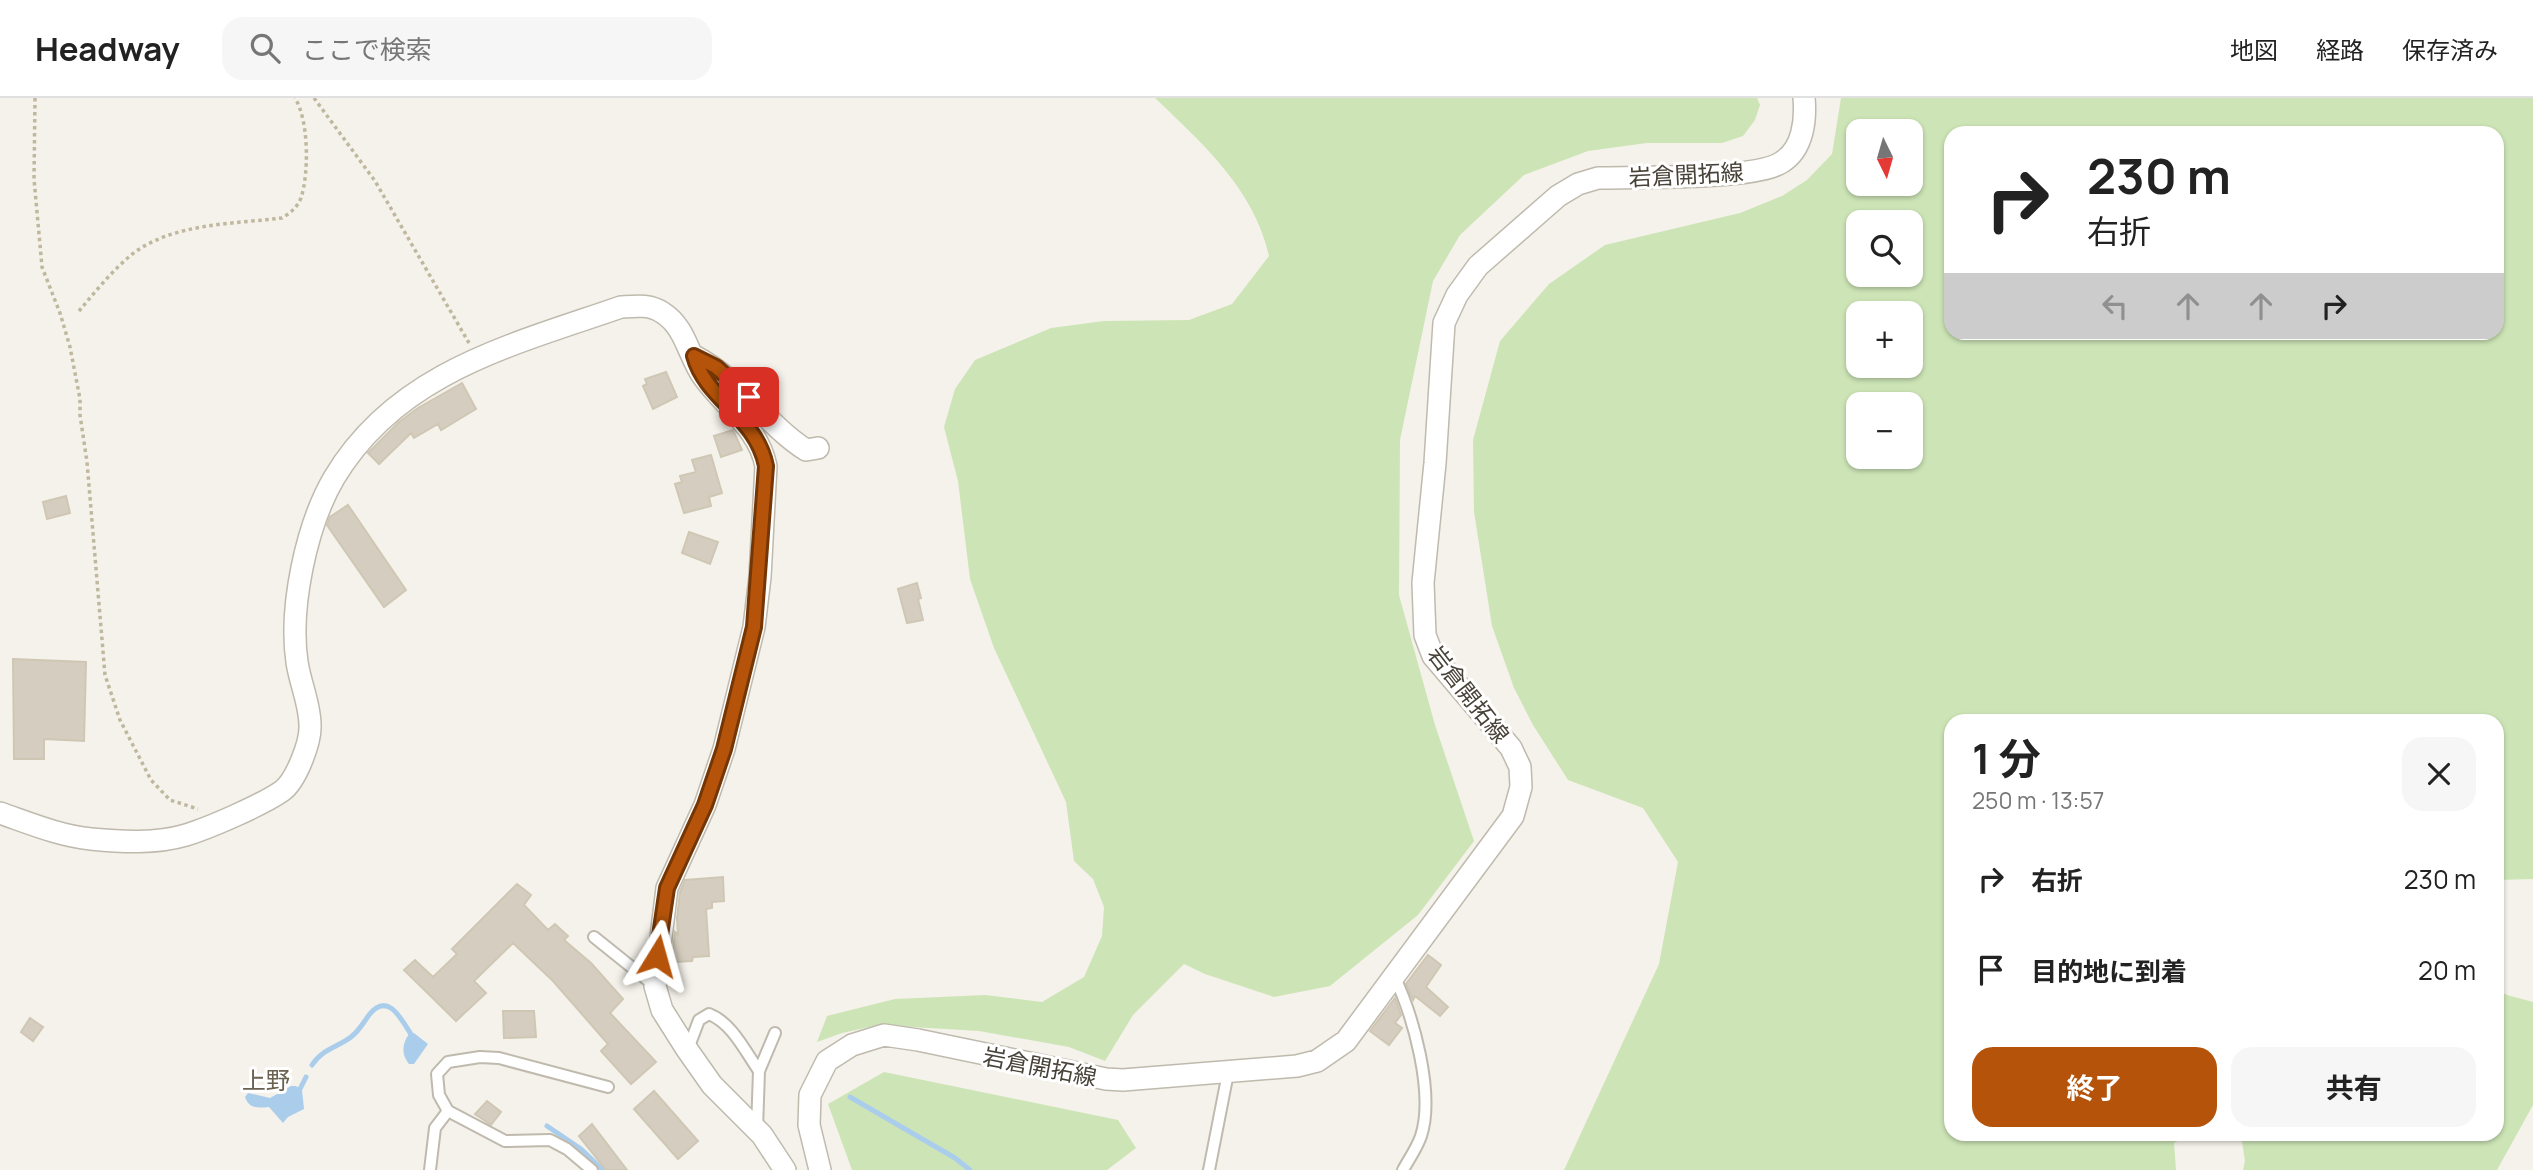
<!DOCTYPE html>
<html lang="ja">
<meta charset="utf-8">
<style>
body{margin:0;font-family:Manrope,"Noto Sans JP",sans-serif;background:#f6f6f6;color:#222;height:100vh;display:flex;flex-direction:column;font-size:26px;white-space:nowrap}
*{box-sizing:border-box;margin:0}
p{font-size:23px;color:#767676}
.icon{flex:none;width:38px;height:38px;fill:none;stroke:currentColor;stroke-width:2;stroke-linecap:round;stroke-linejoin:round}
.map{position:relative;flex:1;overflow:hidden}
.panel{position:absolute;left:1944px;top:616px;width:560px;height:427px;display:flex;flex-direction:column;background:#fff;border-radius:21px;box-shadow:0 2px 5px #0004}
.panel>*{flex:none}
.guide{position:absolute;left:1944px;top:28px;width:560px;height:214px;border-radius:21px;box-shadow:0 2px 5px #0004;background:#fff;color:#222;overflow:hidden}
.needle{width:46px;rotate:175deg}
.tools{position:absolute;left:1846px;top:21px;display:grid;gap:14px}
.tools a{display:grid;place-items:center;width:77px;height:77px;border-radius:14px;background:#fff;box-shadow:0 2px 5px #0004;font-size:35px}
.pin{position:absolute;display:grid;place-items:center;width:60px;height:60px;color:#fff;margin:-30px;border-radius:14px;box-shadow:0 4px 10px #0006}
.me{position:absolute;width:77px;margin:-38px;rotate:8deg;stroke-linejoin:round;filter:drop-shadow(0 0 5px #0008)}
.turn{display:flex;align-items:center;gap:24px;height:147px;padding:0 28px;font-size:32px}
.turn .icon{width:91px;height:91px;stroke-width:2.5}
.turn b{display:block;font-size:49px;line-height:60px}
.lanes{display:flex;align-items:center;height:66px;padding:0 28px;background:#0003;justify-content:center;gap:35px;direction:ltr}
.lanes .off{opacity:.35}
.round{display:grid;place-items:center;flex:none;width:74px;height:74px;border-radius:21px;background:#f6f6f6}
.headline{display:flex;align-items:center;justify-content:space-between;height:119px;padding:0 28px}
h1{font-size:42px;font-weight:700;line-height:52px}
.action{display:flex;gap:14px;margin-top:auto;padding:14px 28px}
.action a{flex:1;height:80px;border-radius:21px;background:#b45309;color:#fff;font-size:28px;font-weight:700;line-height:80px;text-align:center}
.action a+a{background:#f6f6f6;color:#222}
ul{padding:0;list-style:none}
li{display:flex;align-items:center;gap:21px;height:91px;padding:0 28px}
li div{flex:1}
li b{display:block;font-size:26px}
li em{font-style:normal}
header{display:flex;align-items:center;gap:42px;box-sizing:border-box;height:98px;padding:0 35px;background:#fff;border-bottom:2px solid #e0e0e0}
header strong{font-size:33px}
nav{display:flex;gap:38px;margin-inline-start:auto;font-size:24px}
.search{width:490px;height:63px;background:#f6f6f6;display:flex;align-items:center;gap:18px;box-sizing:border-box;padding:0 24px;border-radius:21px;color:#767676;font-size:26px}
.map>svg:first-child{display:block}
</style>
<header>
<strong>Headway</strong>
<div class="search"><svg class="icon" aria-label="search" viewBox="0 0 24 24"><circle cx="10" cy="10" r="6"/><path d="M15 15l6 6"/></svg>ここで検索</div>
<nav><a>地図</a><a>経路</a><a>保存済み</a></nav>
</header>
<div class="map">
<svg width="2533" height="1072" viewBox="0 0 2533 1072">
<rect width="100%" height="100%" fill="#f4f2ea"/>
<path fill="#cde5b6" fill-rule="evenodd" d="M1155 0H1757L1760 7 1755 22 1743 38 1722 45H1647L1588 53 1524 77 1460 137 1433 183 1400 342 1399 497 1435 627 1474 743 1418 817 1330 888 1274 899 1205 876 1184 866 1133 917 1105 963 1069 949 979 933 878 927 842 935 817 944 827 918 895 901 985 897 1042 904 1084 879 1102 838 1104 809 1093 781 1074 763 1066 704 994 550 970 481 958 383 944 329 955 291 975 262 1051 230 1104 223 1189 222 1232 206 1269 158C1254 91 1203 46 1155 0Z
M1841 0H2533V781L2497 782V623H1951V1036H2190L2174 1045 2176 1072H1564L1659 866 1678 764 1643 710 1568 682 1533 627 1514 590 1492 528 1474 414 1473 342 1500 243 1549 186 1605 147 1740 115 1782 98 1807 82 1832 56ZM1858 33H1911V86H1858ZM1951 35H2497V234H1951ZM1858 124H1911V177H1858ZM1858 215H1911V268H1858ZM1858 306H1911V359H1858Z
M2497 892 2507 897 2533 904V1007L2497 1072H2243L2245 1063 2242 1044 2232 1036H2497Z
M884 974 1118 1022 1136 1050 1107 1072H852L828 1006Z"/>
<path fill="#abcdec" d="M414 935 428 946 414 966H409C401 956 402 946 409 936Z
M291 988H296L302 992 304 1011 288 1019 283 1025 269 1009C258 1010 249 1011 245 999L248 995 270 1000Z"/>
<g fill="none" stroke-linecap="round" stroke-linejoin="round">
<path stroke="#abcdec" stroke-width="5" d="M312 967C322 951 338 949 351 939 359 933 363 925 369 917 389 891 403 925 414 941
M298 995 306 979
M850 999 955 1060 970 1072
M547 1028 581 1051 603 1072"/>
</g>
<path fill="#d5cec0" stroke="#cfc7b4" stroke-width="2" d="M666 274 677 299 653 311 643 288 647 286 645 281Z
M462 285 476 311 441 332 438 326 414 340 411 335 379 366 368 355 399 324 418 310Z
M733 332 742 352 721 359 714 338Z
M711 357 722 395 709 399 711 408 684 415 675 386 682 384 680 378 696 374 692 362Z
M66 398 70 415 47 421 43 404Z
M348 407 406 492 384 509 327 427 330 419Z
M689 434 718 444 710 466 682 455Z
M917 485 921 500 918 501 923 522 907 525 898 491Z
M13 561 86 564 84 643 44 641V661H14Z
M723 779 724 803 712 804V810L706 811 709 858 693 859 692 863 675 864V860L672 861 675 834 678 837 677 820 680 794 685 782Z
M517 786 531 797 524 807 548 832 555 826 568 838 564 842 591 865 623 901 610 915 656 964 631 986 601 953 608 946 553 883 513 845 474 883 486 895 456 923 404 872 415 862 433 879 457 856 452 851Z
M1428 857 1441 867 1426 889 1448 909 1440 918 1415 898 1413 902 1406 886Z
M1395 900 1401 917 1395 925 1402 930 1389 947 1370 933Z
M503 913H534L536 939 504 940Z
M30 920 43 929 33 943 21 934Z
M654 993 698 1043 678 1061 634 1011Z
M487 1003 501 1014 491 1027 475 1016Z
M592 1026 627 1072H606L579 1038Z"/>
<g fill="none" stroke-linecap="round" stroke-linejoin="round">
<g stroke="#bfbaad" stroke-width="14">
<path id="service" d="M594 839 655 888
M1394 878C1413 917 1435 995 1421 1038 1417 1050 1409 1061 1403 1072
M688 951 699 922 709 916C732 925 745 953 759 973
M757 1031 759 973 775 935
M430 1072 435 1030 448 1013
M592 1072 567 1051 550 1042 505 1043 448 1013 439 997 437 976 448 964 480 959 499 960 608 989
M1209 1072 1228 975"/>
</g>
<g stroke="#bfbaad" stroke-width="24">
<path id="minor" d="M694 258C741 282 764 325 806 352L818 350
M0 715C29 725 60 738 91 741 122 744 156 746 186 737 209 730 262 707 282 693 296 683 311 644 310 627 310 606 300 585 297 564 289 510 306 428 334 380 397 274 512 247 621 209 636 208 650 206 663 215 685 229 688 256 702 277 724 309 758 328 766 368L760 479 754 529 724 651 705 707 667 790 655 888 662 912 686 950 712 987 762 1037 785 1072
M820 1072 809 1027 810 997 827 963 852 947 884 937 918 942 1106 981 1123 982 1297 968 1317 963 1346 943 1513 718 1521 689 1520 669 1511 650 1433 558 1425 537 1423 485 1435 365 1444 225 1457 197 1478 168 1558 98 1578 86 1598 80C1636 79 1756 82 1782 64 1803 51 1806 22 1804 0"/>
</g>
<path stroke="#c0b79f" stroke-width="3.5" stroke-dasharray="3.5 3.5" stroke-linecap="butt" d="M35 0 34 81 42 169 60 215 70 249 80 301V317L87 364 105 577 120 622 151 682 170 702 198 711
M314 0 375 83 469 245
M79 213C96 193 114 170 135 154 176 125 233 126 282 120 290 115 297 110 301 100 309 75 309 23 295 0"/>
<use href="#service" stroke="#fff" stroke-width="10"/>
<use href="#minor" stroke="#fff" stroke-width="21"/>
</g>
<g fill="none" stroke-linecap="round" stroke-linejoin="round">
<g stroke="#753606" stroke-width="18">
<path id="route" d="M657 858 667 790 705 707 724 651 754 529 766 368C756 318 706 302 694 258L716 269 749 299"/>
</g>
<use href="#route" stroke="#b45309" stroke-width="12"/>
</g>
<g text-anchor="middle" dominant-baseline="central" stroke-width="6" stroke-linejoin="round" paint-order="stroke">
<g font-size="23" fill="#484339" stroke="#fff">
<text transform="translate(1686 76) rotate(-3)">岩倉開拓線</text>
<text transform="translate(1469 596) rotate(52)">岩倉開拓線</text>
<text transform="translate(1040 968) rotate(11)">岩倉開拓線</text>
</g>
<g font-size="24" fill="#6a6150" stroke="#fff">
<text x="266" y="981">上野</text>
</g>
</g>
</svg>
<div class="tools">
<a><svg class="needle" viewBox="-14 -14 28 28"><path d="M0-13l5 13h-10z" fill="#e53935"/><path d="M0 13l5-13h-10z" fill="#767676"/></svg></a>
<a><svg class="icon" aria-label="search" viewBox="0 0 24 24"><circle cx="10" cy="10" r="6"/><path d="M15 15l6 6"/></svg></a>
<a>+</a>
<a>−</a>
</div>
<div class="pin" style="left:749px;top:299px;background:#d93025"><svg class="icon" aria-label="arrive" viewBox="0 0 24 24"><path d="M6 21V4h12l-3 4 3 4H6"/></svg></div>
<svg class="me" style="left:657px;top:858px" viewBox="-20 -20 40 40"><path d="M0-17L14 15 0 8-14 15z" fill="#b45309" stroke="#fff" stroke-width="4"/></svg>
<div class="guide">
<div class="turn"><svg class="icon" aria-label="right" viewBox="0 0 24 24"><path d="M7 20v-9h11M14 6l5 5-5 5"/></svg><div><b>230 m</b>右折</div></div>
<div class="lanes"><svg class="icon off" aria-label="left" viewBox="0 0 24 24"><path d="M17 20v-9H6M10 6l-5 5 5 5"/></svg><svg class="icon off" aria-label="ahead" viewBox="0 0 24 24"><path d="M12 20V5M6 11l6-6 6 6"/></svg><svg class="icon off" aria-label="ahead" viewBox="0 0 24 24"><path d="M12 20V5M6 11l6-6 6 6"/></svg><svg class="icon" aria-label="right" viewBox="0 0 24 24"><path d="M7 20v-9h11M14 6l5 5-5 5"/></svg></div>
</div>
<section class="panel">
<div class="headline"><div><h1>1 分</h1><p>250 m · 13:57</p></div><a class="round"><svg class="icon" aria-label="close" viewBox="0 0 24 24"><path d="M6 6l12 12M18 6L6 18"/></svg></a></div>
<ul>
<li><svg class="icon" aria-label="right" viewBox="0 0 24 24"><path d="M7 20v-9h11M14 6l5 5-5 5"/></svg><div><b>右折</b></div><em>230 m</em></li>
<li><svg class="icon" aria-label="arrive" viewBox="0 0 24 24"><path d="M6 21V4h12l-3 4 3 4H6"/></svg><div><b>目的地に到着</b></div><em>20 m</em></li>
</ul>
<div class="action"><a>終了</a><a>共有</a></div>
</section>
</div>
